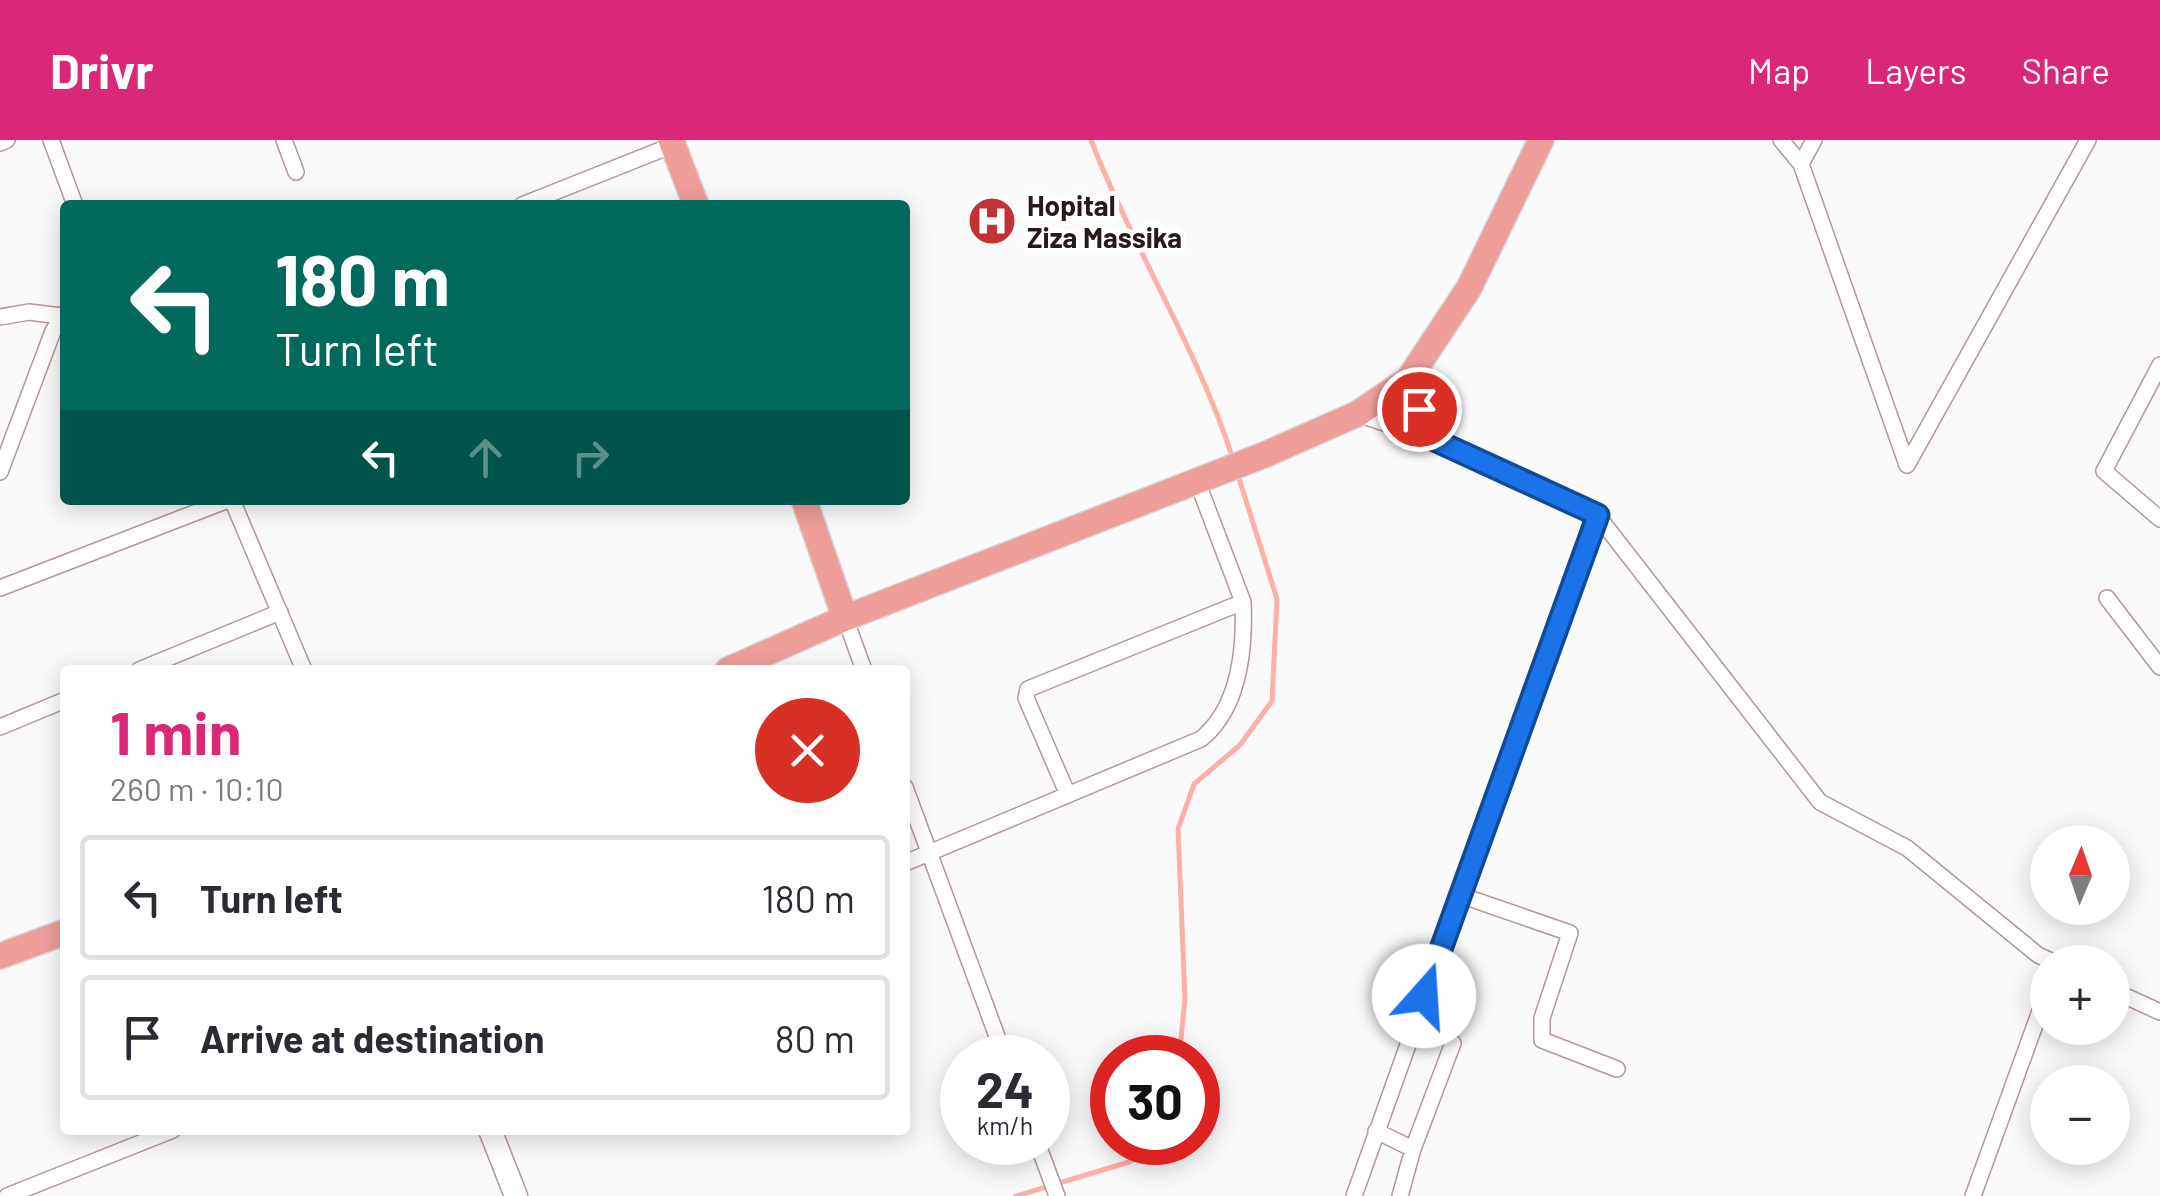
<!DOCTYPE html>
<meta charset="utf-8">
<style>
body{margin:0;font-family:Barlow,sans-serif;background:#f7f7f7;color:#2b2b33;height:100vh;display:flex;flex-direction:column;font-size:38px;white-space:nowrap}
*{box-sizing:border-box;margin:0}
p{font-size:32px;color:#7c7c81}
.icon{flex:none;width:55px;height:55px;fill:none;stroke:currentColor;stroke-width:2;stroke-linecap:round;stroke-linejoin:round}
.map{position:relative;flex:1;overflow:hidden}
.drawer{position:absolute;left:60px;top:525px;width:850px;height:470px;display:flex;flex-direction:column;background:#fff;border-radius:10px;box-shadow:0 5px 25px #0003}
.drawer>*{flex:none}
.guide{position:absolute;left:60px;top:60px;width:850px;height:305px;border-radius:10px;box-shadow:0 5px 25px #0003;background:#00695c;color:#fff;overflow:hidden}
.needle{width:65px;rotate:2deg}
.tools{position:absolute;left:2030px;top:685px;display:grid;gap:20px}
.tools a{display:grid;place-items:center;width:100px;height:100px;border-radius:50%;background:#fff;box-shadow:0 5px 25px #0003;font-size:50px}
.speed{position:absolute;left:940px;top:895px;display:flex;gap:20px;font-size:50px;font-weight:700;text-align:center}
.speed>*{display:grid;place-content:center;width:130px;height:130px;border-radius:50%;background:#fff;box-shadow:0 5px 25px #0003;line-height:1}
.speed small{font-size:25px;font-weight:400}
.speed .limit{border:15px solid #d22;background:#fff;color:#111}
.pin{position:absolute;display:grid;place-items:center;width:85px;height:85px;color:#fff;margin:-42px;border:5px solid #fff;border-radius:50%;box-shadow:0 2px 10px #0007}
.me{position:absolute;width:110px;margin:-55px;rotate:19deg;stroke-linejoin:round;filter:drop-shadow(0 0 8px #0008)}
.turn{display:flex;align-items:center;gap:35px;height:210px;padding:0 50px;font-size:45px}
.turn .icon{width:130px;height:130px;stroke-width:2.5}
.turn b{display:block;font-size:70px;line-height:85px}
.lanes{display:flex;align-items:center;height:95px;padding:0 50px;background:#0003;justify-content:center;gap:50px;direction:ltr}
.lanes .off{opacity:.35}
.round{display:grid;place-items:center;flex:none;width:105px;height:105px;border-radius:52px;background:#f7f7f7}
.headline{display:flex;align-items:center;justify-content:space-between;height:170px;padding:0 50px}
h1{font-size:60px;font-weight:700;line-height:75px;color:#db2777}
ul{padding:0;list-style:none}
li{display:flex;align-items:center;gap:30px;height:125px;margin:0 20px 15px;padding:0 30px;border:5px solid #e1e1e2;border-radius:10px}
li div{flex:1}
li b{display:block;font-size:38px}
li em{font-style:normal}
header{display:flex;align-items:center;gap:60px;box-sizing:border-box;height:140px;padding:0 50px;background:#db2777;color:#fff}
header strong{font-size:48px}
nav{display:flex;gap:55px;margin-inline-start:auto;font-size:35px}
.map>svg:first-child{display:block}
</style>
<header>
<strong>Drivr</strong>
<nav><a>Map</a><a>Layers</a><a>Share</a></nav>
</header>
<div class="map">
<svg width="2160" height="1056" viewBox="0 0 2160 1056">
<rect width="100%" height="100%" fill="#fafafa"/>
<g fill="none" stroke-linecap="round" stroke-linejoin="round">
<path stroke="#feafa7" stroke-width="5" d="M1091 0C1133 108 1196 206 1232 316
M1179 918 1185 859 1178 689 1194 644 1240 605 1272 561 1277 459 1237 332
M1016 1056 1129 1022 1162 1002"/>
<g stroke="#b69793" stroke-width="18">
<path id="minor" d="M51 0 75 65
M284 0 296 32
M1781 0 1801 24 1907 325
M0 3 7 0
M1801 24 1814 0
M522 65 673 5
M0 177 29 172 61 176
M2160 225 2104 331 2160 379
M1408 240 1429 298
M1907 325 2088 0
M0 332 53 191 65 173
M232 360 304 530
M1597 375 1820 662 1907 708 2038 815 2053 822
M0 448 228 360
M2107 458 2160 527
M845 478 864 530
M139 530 280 472
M0 587 65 560
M905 647 1005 918
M1068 655 1026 558 1028 549 1243 462 1197 341
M905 723 1201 599C1239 568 1245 509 1243 462
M1460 755 1570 793 1542 878V900L1617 929
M2112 850 2160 872
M1376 991 1413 1009 1400 1056
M1037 1002 1057 1056
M1413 1009 1453 903
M7 1056 173 990
M1354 1056 1597 375 1429 298 1357 274
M1973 1056 2048 849"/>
</g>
<g stroke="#b69793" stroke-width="25">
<path id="secondary" d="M490 990 516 1056"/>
</g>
<g stroke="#d8d6d6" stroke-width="28">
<path id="primary" d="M671 0 696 65
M804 360 845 478
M728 530 845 478 1264 315 1357 274 1408 240 1469 148 1541 0
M0 816 65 792"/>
</g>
<use href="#minor" stroke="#fff" stroke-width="15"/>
<use href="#secondary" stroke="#fff" stroke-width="22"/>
<use href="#primary" stroke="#ef9e9a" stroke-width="25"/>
</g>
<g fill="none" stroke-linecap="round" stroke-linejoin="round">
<g stroke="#114b97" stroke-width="25">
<path id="route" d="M1419 269 1430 298 1598 375 1424 856"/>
</g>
<use href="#route" stroke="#1a73e8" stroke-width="18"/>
</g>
<defs>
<g id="hospital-disc" transform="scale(2.5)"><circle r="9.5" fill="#c13232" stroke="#fff"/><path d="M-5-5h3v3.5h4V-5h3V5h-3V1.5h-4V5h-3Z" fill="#fff"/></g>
</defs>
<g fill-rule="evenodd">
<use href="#hospital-disc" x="992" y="81"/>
</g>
<g text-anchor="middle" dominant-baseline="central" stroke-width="10" stroke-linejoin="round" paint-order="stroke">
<g font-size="28" font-weight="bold" fill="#271b1a" stroke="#fff" text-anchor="start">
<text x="1027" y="65">Hopital<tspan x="1027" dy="32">Ziza Massika</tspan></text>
</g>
</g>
</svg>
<div class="tools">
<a><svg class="needle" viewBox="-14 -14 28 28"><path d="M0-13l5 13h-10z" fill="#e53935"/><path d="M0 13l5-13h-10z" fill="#7c7c81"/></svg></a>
<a>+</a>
<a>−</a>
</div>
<div class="speed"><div>24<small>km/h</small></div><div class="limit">30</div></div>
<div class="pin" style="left:1419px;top:269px;background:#d93025"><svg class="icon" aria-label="arrive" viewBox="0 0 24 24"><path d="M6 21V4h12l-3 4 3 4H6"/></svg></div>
<svg class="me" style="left:1424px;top:856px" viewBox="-20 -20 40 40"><circle r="19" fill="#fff"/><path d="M0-13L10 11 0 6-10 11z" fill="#1a73e8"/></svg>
<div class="guide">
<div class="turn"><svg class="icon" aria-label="left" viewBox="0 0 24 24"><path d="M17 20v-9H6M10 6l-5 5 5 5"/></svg><div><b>180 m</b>Turn left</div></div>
<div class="lanes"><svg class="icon" aria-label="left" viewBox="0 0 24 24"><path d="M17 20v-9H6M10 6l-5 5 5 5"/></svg><svg class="icon off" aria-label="ahead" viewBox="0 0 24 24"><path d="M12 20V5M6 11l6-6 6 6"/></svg><svg class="icon off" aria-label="right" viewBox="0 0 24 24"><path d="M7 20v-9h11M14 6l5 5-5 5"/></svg></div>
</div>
<section class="drawer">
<div class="headline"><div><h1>1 min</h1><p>260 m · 10:10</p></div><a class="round" style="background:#d93025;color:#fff"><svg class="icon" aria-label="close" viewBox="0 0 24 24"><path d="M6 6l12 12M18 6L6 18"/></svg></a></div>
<ul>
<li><svg class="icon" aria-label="left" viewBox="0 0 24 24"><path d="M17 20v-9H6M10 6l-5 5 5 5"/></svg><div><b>Turn left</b></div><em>180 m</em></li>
<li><svg class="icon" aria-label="arrive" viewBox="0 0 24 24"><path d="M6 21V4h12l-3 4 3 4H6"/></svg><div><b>Arrive at destination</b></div><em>80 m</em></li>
</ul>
</section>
</div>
